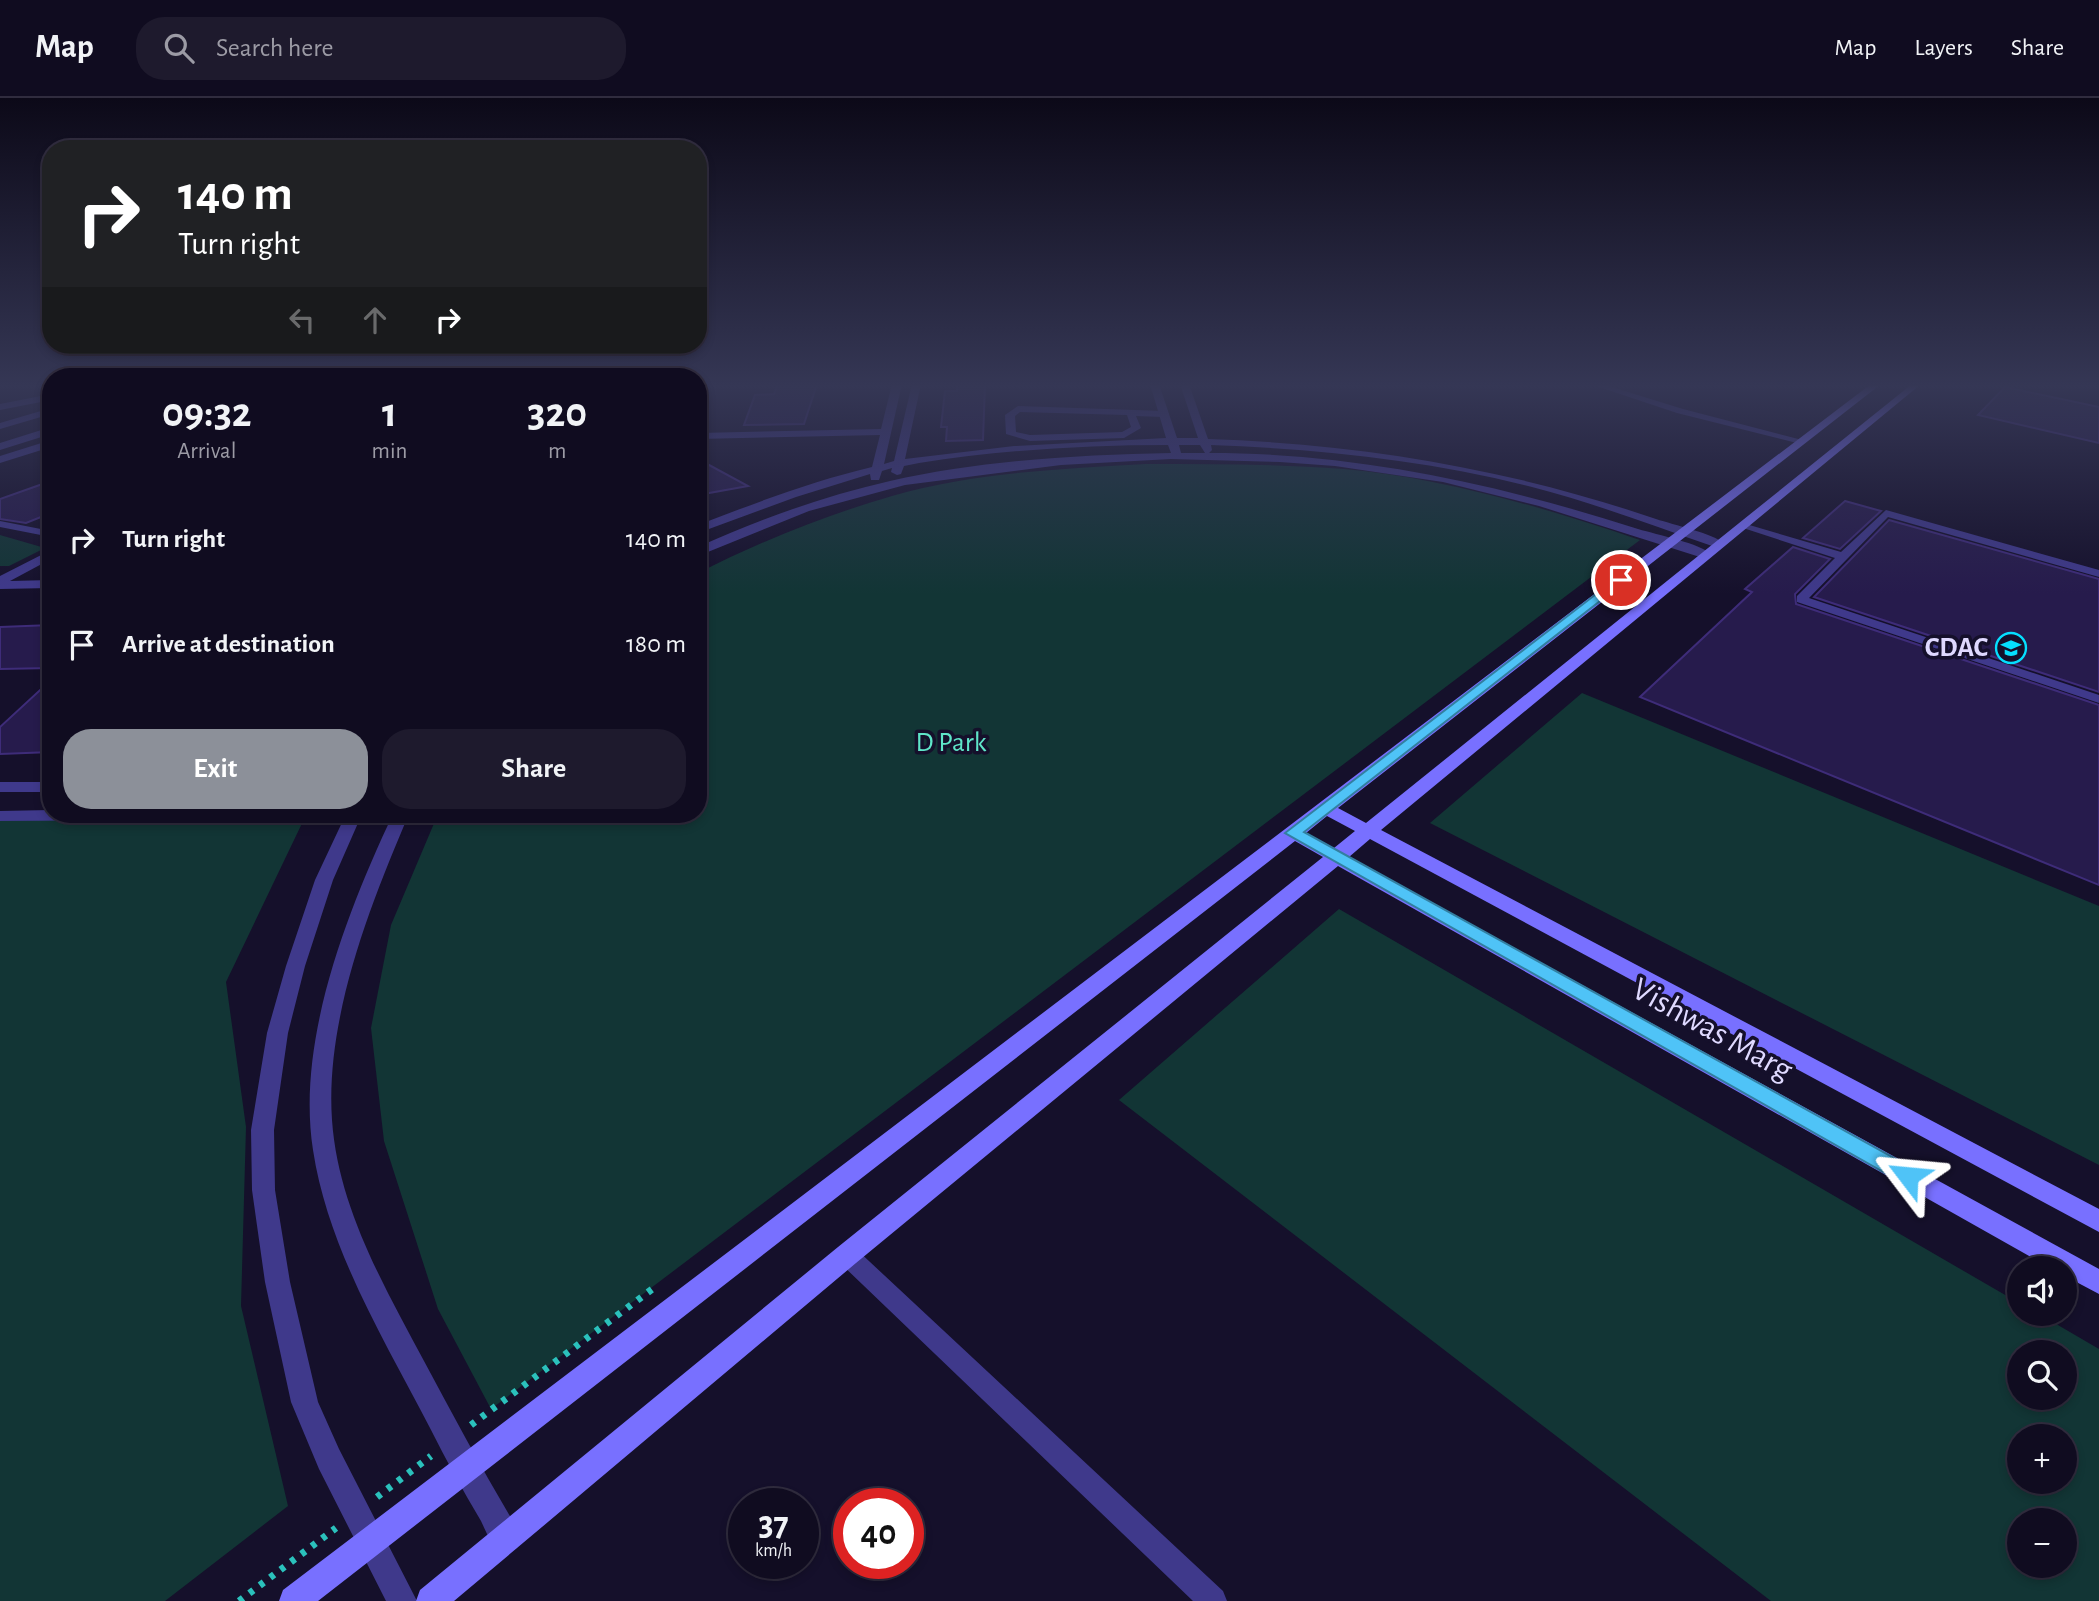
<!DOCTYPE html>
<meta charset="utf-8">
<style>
body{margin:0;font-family:"Alegreya Sans",sans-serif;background:#1e1a2d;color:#f1f3f6;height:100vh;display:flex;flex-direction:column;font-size:26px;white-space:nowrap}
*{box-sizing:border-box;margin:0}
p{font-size:23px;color:#9c9ba5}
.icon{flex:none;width:38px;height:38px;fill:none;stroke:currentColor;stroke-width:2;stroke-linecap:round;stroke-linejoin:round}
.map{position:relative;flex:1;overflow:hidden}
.panel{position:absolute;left:42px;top:270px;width:665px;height:455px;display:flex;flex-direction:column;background:#100c20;border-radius:28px;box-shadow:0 4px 10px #0003,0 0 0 2px #302c3e}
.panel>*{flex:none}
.hud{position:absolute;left:42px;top:42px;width:665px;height:214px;border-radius:28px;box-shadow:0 4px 10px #0003,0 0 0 2px #302c3e;background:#202124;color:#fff;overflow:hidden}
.buttons{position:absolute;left:2007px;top:1158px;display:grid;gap:14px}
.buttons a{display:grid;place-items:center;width:70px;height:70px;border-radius:50%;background:#100c20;box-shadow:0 4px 10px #0003,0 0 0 2px #302c3e;font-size:35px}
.speed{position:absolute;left:728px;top:1390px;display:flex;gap:14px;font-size:35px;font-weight:700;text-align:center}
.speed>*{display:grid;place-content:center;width:91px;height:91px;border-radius:50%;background:#100c20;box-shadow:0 4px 10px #0003,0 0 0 2px #302c3e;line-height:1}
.speed small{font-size:18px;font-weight:400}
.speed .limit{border:10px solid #d22;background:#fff;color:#111}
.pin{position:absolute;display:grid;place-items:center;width:60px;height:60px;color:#fff;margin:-30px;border:4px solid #fff;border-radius:50%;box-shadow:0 2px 7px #0007}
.me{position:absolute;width:77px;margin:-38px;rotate:299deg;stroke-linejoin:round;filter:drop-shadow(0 0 5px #0008)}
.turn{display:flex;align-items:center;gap:24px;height:147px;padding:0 21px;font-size:32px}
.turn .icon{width:91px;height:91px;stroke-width:2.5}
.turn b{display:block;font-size:49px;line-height:60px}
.lanes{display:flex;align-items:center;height:66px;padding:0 21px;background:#0003;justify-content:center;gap:35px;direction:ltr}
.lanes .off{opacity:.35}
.eta{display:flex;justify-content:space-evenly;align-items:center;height:119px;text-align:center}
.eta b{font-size:42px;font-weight:600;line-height:49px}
.action{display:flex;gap:14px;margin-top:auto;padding:14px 21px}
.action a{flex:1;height:80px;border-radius:28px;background:#8c9099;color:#fff;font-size:28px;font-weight:600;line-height:80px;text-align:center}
.action a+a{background:#1e1a2d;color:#f1f3f6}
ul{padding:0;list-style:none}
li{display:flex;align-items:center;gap:21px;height:105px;padding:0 21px}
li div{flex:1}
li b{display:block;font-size:26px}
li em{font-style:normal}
header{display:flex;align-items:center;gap:42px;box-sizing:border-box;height:98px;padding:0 35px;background:#100c20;border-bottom:2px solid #302c3e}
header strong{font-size:33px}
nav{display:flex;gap:38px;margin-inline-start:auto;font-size:24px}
.search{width:490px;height:63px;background:#1e1a2d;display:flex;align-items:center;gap:18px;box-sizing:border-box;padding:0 24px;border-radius:28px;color:#9c9ba5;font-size:26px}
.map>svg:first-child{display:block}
</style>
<header>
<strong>Map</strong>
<div class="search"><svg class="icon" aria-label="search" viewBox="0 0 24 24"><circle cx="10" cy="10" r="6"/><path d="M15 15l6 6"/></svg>Search here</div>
<nav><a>Map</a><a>Layers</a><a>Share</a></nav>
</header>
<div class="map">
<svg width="2099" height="1503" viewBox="0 0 2099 1503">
<rect width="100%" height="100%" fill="#15102b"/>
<path fill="#123535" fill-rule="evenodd" d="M1146 366C1212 366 1278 366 1344 371 1439 379 1550 411 1640 442L491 1311 438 1211 384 1043 371 930 391 827 438 716H698V475C759 444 826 417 892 398 974 374 1062 371 1146 366Z
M0 437 45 450 9 468H0Z
M1582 595 2099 808V1067L1430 725Z
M306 717 226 884 246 1029 241 1208 288 1408 165 1503H0V718Z
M1339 811 2019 1205 2020 1216H2039L2099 1251V1503H1771L1119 1002ZM2020 1255H2065V1300H2020ZM2020 1339H2065V1384H2020ZM2020 1423H2065V1468H2020Z"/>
<path fill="#261b4c" stroke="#3e2c79" stroke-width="2" d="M778 286H817L804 326 744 327 755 297 774 296Z
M957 286H985L983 342 946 343 947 329H941L945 293H957Z
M2005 289 2099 309V345L1978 317Z
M698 361 748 388 698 397Z
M51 383V415L26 425 0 421V401Z
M1845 403 1881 413 1840 451 1803 440Z
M1889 422 2099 481V594L1814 499Z
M1793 449 1830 461 1795 496 1796 506 2099 607V787L1640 599 1752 494 1745 491Z
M51 527V570L0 571V529Z
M51 582V654L0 656V629Z"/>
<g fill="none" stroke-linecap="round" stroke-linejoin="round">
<path stroke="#2bc1bc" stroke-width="7" stroke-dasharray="5 8" stroke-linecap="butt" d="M471 1327 655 1189
M377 1399 431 1358
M239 1503 336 1430"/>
<path fill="#3f398b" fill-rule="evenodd" d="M1590 286H1602L1683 311 1806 343 1801 346 1677 315Z
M51 296V302L0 312V306Z
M1018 308 1164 313 1169 316 1164 319 1136 318 1141 330 1124 340 1030 343 1006 336 1005 317ZM1020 314 1127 317 1131 329 1122 334 1030 337 1016 334 1015 318Z
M51 310V316L0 331V325Z
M1886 412 2099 472V479L1888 419 1809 500 2099 597V605L1797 504V498L1835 460 1737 428 1746 426 1841 454Z
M0 423 51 433V439L0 429Z
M847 1147 855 1150 1223 1493 1227 1503H1193L839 1164 836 1157 839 1150Z"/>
<path fill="#3f398b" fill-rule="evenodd" d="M698 286H705L698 291Z
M892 286H902L884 366 894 363 912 286H921L905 361 1014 348 1166 340 1150 286H1159L1177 340H1198L1180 286H1189L1208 341C1362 346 1510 371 1656 421 1674 427 1712 435 1725 446L1715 449C1654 428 1594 405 1532 389 1427 362 1319 351 1211 347L1212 352 1209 355C1356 355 1498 386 1638 431 1658 437 1699 445 1713 457L1707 461 1703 460 1539 408 1443 384 1335 368 1280 364 1171 361 1061 367 905 387 809 413 698 458V449C760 421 824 398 890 383 981 362 1078 357 1171 355L1168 347C1085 347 1001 352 919 365L904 368 901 376 897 377 891 374 892 370 882 373 879 382H871L870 376 796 399 698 435V427C755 405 813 383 872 369L880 337 698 341V335L881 331ZM1179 347H1200L1205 355H1181Z
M51 329V336L0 352V345Z
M51 342V349L0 365V358Z
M51 452V461L10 483 51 482V490L0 491V478Z
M0 684H51V694H0Z
M51 712V716H330L322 721 0 723V713Z
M346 716H362L333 782 305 868 288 935 274 1032 275 1092 290 1184 318 1304 339 1351 417 1503H386L319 1371 291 1304 265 1184 252 1092 251 1032 267 935 286 868 315 782Z
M393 716H409C370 807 325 921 332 1022 338 1109 384 1188 424 1263 454 1319 484 1375 517 1430L522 1440 517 1450 507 1455C504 1453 500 1453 497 1451 490 1445 485 1431 481 1423 463 1393 446 1362 430 1330 385 1243 328 1151 313 1052 296 943 347 814 393 716Z"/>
<path fill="#7870ff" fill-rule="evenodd" d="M1871 286H1881L1338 710 1366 725 1912 286H1921L1381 732 2099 1111V1134L1370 741 1349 759 2099 1171V1196L2065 1178V1171H2052L1338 768 856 1165 454 1503H416L420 1492 838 1149 1323 759 1295 743 318 1503H279L283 1492ZM1327 718 1355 733 1334 750 1306 735Z"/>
</g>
<linearGradient id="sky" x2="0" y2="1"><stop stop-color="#0c0918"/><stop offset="0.58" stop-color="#353755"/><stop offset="1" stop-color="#353755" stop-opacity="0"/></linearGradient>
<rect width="2099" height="496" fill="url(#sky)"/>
<path fill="#4fc3f7" stroke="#337fa1" stroke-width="2" d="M1617 480 1627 482 1304 734 1916 1072 1919 1078 1916 1084 1908 1087 1901 1084 1285 735Z"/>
<defs>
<g id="university-ring" transform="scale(1.575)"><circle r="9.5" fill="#15102b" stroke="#05dfff" stroke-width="1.5"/><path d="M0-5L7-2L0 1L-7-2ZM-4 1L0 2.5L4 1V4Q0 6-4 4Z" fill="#05dfff"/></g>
</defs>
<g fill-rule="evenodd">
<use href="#university-ring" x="2011" y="550"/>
</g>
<g text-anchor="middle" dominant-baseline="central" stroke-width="7" stroke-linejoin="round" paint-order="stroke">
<g font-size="28" font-weight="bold" fill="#dfd9ff" stroke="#15102b" text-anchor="end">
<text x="1988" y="550">CDAC</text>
</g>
<g font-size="28" fill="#5fe5c8" stroke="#15102b">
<text x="951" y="645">D Park</text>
</g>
<g font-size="33" fill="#dfd9ff" stroke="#15102b">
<text transform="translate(1712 932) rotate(29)">Vishwas Marg</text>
</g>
</g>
</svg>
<div class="buttons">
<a><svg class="icon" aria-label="sound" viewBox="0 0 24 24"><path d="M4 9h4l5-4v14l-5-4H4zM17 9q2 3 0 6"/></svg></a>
<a><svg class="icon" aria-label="search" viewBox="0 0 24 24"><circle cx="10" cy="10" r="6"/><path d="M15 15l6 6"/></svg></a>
<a>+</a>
<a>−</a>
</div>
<div class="speed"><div>37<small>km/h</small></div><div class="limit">40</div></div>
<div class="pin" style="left:1621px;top:482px;background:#d93025"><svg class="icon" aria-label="arrive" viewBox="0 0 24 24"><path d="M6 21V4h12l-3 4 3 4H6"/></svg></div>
<svg class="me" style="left:1908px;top:1078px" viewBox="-20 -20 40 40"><path d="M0-17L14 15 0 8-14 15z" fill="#4fc3f7" stroke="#fff" stroke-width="4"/></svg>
<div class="hud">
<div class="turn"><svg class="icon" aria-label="right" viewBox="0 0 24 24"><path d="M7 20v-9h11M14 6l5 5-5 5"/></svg><div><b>140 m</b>Turn right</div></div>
<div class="lanes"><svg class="icon off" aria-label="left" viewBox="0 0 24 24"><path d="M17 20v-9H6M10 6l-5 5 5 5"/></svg><svg class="icon off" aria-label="ahead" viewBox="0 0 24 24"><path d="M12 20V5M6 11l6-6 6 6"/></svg><svg class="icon" aria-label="right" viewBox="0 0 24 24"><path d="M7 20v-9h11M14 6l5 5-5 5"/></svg></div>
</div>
<section class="panel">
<div class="eta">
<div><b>09:32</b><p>Arrival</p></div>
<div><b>1</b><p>min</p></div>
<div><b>320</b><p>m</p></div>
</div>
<ul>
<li><svg class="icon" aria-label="right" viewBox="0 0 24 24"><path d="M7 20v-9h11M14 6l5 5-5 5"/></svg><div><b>Turn right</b></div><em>140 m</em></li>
<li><svg class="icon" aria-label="arrive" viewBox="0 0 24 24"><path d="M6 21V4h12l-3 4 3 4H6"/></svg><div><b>Arrive at destination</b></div><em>180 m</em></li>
</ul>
<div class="action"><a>Exit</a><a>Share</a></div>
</section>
</div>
